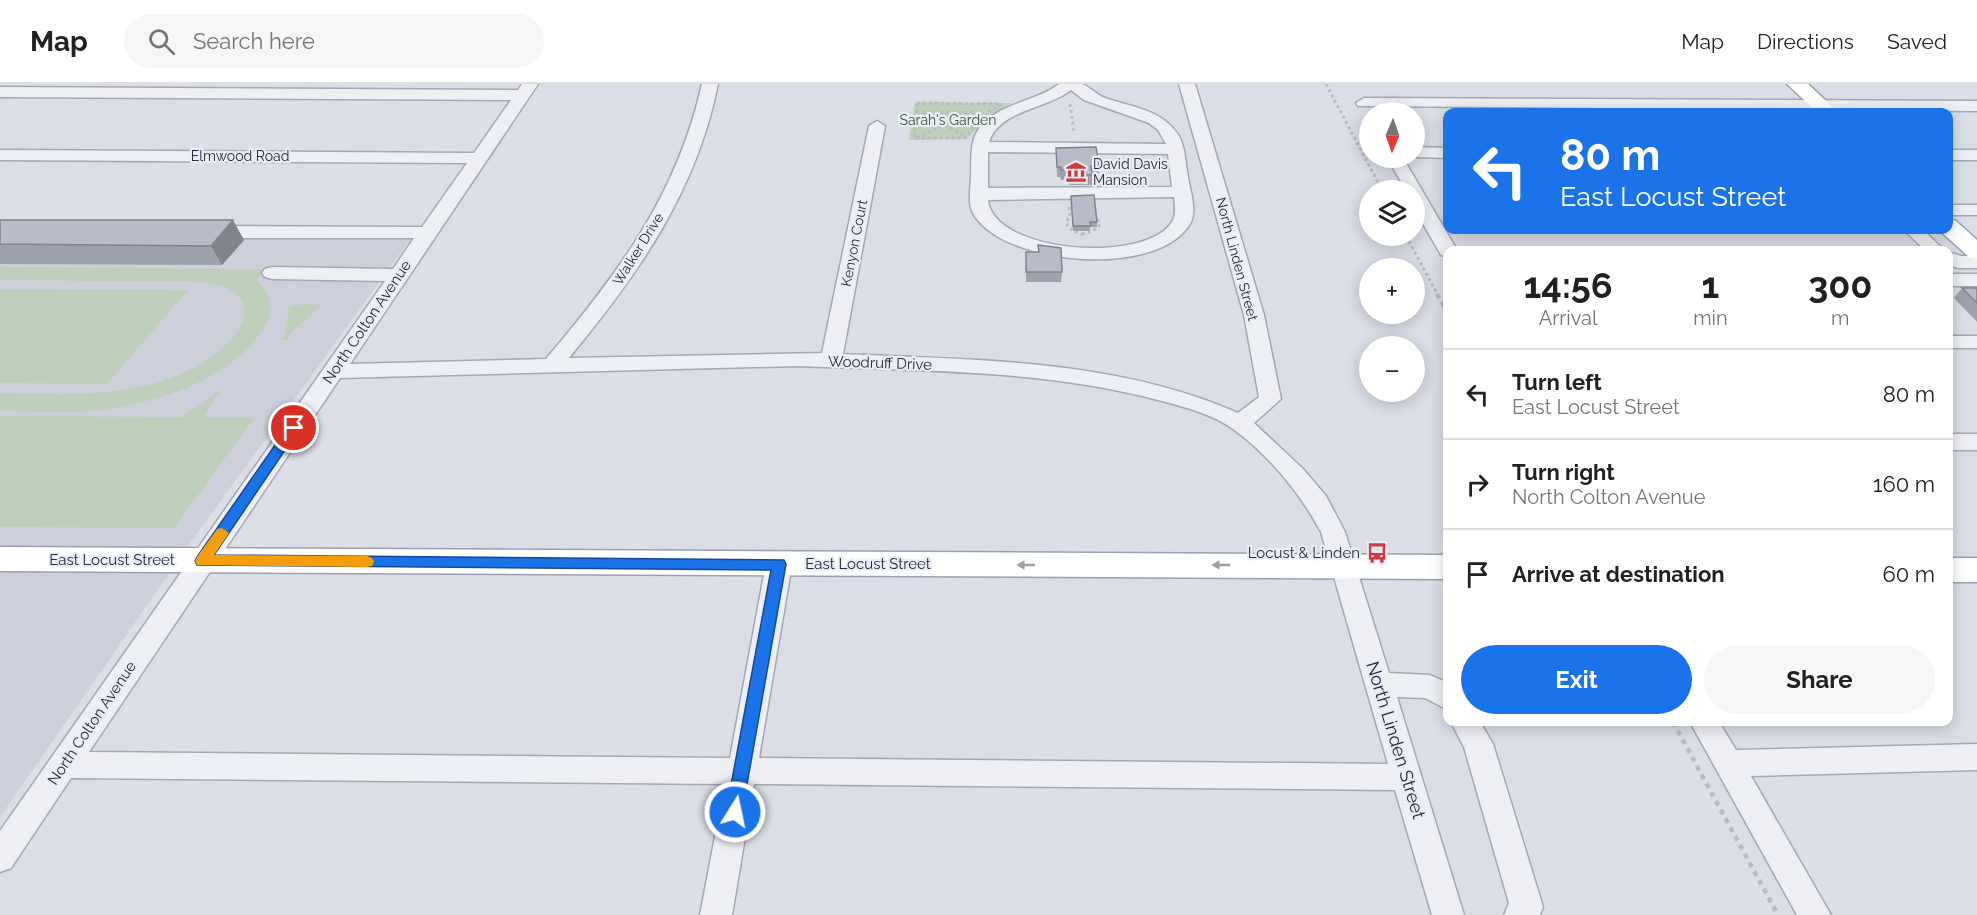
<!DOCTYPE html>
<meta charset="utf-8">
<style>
body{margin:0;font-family:Raleway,sans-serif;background:#f6f6f6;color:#202124;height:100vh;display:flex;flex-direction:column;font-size:22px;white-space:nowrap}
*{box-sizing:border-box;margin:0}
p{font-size:20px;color:#757577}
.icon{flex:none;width:33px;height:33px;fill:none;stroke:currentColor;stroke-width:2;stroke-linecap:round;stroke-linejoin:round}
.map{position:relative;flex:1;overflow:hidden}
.details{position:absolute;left:1443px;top:162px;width:510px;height:480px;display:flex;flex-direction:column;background:#fff;border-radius:12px;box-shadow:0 3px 15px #0003}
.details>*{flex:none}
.banner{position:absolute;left:1443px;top:24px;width:510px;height:126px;border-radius:12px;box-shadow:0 3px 15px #0003;background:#1a73e8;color:#fff;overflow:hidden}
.needle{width:39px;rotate:182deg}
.buttons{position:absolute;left:1359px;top:18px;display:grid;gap:12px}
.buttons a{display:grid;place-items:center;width:66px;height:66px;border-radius:50%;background:#fff;box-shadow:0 3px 15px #0003;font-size:30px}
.pin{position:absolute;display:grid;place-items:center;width:51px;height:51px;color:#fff;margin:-26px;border:3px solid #fff;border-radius:50%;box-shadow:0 2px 6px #0007}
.me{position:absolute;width:66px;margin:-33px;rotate:10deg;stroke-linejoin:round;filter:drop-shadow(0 0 4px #0008)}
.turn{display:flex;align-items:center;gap:21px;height:126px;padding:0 18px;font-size:27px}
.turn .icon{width:78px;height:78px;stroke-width:2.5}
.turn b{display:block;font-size:42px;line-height:51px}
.eta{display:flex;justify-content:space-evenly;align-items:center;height:102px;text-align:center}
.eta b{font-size:36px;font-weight:700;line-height:42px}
.button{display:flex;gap:12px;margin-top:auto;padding:12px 18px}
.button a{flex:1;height:69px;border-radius:36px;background:#1a73e8;color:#fff;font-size:24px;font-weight:700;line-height:69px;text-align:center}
.button a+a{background:#f6f6f6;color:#202124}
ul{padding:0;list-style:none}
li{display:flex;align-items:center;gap:18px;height:90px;padding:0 18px;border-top:2px solid #e0e0e0}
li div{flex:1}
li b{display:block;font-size:22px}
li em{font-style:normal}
header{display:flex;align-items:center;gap:36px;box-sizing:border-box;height:84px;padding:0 30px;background:#fff;border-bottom:2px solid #e0e0e0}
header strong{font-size:28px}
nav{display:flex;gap:33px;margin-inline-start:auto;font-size:21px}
.search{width:420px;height:54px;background:#f6f6f6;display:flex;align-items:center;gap:15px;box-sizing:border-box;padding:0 21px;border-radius:33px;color:#757577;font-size:22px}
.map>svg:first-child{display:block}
</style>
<header>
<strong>Map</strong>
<div class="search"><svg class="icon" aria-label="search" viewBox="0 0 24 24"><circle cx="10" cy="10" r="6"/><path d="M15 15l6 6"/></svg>Search here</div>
<nav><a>Map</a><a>Directions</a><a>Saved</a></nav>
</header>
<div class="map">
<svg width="1977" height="831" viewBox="0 0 1977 831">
<rect width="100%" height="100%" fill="#dbdee6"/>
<path fill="#cdd0db" d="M0 150 412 153 191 458 0 733Z"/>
<path fill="#bed0bb" d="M915 18 1012 19 987 34 967 55 909 56Z
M0 183 265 185 256 196C272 209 275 226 264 244 232 296 157 319 101 326 68 330 33 327 0 327V309C77 310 161 318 224 262 235 253 247 239 244 223 241 205 219 201 204 198L0 196Z
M0 205 188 206 107 300 0 299Z
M305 220 322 221 290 250 288 256H280L285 250 289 222Z
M220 306 222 308 217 311 204 333H255L174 444 0 443V332L182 333Z"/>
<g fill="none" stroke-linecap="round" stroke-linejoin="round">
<g stroke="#a4a8b3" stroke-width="3">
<path id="minor" d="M522 0H538L350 280 546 275C618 190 677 111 702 0H718C696 109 638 190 569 274L822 269 869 42 877 37 885 42 843 270C975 276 1115 275 1238 329L1259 313 1244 231 1179 0H1195L1264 231 1281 315 1254 339 1303 385 1326 412 1345 448 1389 589 1430 591 1448 599V626L1425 614 1397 613 1464 831H1432L1395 706 754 700 732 831H700L725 700 71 694 11 784 0 788V747L385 197 272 195 265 193 262 189 265 185 272 183 393 185 414 154H208L201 152 199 148 201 144 208 142 422 143 467 79 0 76V66L474 69 511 16 0 13V3L518 6ZM797 282C917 287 1045 285 1162 317 1185 323 1214 331 1233 345 1269 371 1300 409 1321 448L1388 680 759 674 792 480 788 473 779 470 770 473 766 480 730 674 89 668 340 294Z
M1059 0C1066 0 1076 0 1082 0 1090 3 1097 11 1105 14 1131 23 1160 25 1177 49 1186 62 1185 79 1188 93 1190 107 1197 125 1191 138 1161 195 1005 182 974 131 967 120 971 104 971 91 972 74 969 58 980 43 999 19 1036 18 1059 0ZM1071 6 1084 16 1149 39 1158 46 1166 60 989 58C999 26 1047 25 1071 6ZM988 68 1168 70 1172 103 988 104ZM1174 113C1175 120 1176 130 1173 136 1150 181 993 170 988 116Z
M1364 14 1977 17V27L1358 22 1356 19Z
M1414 63 1448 64V74L1414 73Z
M1948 66H1977V76H1948Z
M1387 74H1403L1457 166H1448V173L1441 171 1414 124V106H1406Z
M1948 121H1977V131H1948Z
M1904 146H1923L1944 166H1925Z
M1948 168 1961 172H1977V184H1958L1948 181Z
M1948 190H1977V202H1948Z
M1948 252H1977V264H1948Z
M1948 350H1977V366H1948Z
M1451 638H1480L1493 660 1543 823 1540 831H1504L1509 819 1464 663Z
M1690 638H1719L1736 666 1977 660V686L1751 692 1831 831H1797Z"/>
</g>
<g stroke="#9aa0b2" stroke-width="3">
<path id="major" d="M1787 0H1808L1838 28H1817Z
M1948 135 1956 137 1977 156V175L1969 173 1940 147 1948 146Z
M0 463 1448 471V495L0 487Z
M1948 474H1977V498H1948Z"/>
</g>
<path stroke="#b9bcc4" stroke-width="3" stroke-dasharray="3 3" stroke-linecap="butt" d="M1326 0 1382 106
M917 19 1001 20 987 29 964 54H914Z
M1070 20 1074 48
M916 28 980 29
M924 29 965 52
M915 41H970
M917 53 971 30
M1069 123 1070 133 1066 138C1069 146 1075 148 1082 150V155
M1082 150 1091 148 1099 142V137L1095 134
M1406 152 1438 211"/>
<path stroke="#b9bcc4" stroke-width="4" stroke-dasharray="4.5 4.5" stroke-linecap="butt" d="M1437 210 1448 230"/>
<path stroke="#b9bcc4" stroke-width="4.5" stroke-dasharray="5 5" stroke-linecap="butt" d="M1673 638 1778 831"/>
<use href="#minor" fill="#edeff4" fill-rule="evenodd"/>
<use href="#major" fill="#fff" fill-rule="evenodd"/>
</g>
<path fill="#9ea2ad" d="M1056 64 1099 82 1098 92H1092V101H1069V96H1061L1060 93H1057Z
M1071 112 1097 138V143H1090V147H1073Z
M0 136 244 156 222 181 0 180Z
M1038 161 1062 188 1061 198H1026V168H1038Z
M1962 204H1977V238L1954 214Z"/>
<path fill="#81848d" d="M233 136 244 156 222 181 211 162Z"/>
<path fill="#b8bcc9" stroke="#81848d" stroke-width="1.5" d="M1096 63 1099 82H1091L1092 91H1070L1069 86H1061V83H1057L1056 64Z
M1094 111 1097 138H1090L1091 142H1073L1071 112Z
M0 136H233L211 162 0 160Z
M1038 161 1061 164 1062 188H1026V168H1039Z
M1962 204H1977V219Z"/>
<defs><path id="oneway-solid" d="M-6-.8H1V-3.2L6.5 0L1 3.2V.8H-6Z" transform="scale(1.5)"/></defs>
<g fill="#9c9fa7">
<use href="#oneway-solid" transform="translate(1026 481) rotate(-180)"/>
<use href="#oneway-solid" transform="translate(1221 481) rotate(-180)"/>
</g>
<path fill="#1a73e8" stroke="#114b97" stroke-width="1.5" d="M294 340 300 344 214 471 784 476 786 480 741 734 735 736 728 734 726 728 771 486 197 481 195 477 197 473 289 341Z"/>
<path fill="#f59e0b" d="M222 444 229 449 214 471 367 472 372 474 374 478 372 482 367 483 197 481 195 477 197 473 217 445Z"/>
<defs>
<g id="museum-bare" transform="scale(1.62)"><path d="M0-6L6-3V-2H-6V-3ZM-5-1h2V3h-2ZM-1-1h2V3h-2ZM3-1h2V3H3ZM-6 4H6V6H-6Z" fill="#d2383b" stroke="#eaedf4" stroke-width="2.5" paint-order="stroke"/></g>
<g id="bus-bare" transform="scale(1.62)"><path d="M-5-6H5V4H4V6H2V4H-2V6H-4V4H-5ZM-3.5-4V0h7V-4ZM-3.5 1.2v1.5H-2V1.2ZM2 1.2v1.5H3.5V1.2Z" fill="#d2383b" stroke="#eaedf4" stroke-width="2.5" paint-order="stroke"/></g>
</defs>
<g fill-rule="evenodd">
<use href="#museum-bare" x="1076" y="88"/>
<use href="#bus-bare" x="1377" y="469"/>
</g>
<g text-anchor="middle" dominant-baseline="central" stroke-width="4.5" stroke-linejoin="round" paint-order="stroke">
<g font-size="14" fill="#335831" stroke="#eaedf4">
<text x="948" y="36">Sarah's Garden</text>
</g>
<g font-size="14" fill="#242a3c" stroke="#eaedf4">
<text x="240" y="72">Elmwood Road</text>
<text transform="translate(854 159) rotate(-79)">Kenyon Court</text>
<text transform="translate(638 165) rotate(-58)">Walker Drive</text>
<text transform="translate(1237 175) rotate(75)">North Linden Street</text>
</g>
<g font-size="14" fill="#242a3c" stroke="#eaedf4" text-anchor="start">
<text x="1093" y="80">David Davis<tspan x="1093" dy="16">Mansion</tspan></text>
</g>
<g font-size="15" fill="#242a3c" stroke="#eaedf4">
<text transform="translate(367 238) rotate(-56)">North Colton Avenue</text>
<text transform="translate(880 279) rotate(2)">Woodruff Drive</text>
<text x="112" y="476">East Locust Street</text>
<text x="868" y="480">East Locust Street</text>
<text transform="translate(92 639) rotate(-56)">North Colton Avenue</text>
</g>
<g font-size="15" fill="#242a3c" stroke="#eaedf4" text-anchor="end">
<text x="1360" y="469">Locust &amp; Linden</text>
</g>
<g font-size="18" fill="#242a3c" stroke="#eaedf4">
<text transform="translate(1396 656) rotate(73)">North Linden Street</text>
</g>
</g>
</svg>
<div class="buttons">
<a><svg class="needle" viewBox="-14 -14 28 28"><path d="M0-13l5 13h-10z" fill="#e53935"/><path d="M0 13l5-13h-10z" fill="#757577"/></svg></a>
<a><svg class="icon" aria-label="layers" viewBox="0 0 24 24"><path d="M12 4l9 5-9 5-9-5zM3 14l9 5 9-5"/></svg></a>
<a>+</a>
<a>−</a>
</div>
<div class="pin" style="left:294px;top:344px;background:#d93025"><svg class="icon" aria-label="arrive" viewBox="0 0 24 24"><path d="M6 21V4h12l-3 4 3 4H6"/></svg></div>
<svg class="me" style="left:735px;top:728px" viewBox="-20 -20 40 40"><circle r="17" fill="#1a73e8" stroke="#fff" stroke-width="3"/><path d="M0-11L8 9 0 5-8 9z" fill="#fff"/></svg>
<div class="banner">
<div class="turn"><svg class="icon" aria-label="left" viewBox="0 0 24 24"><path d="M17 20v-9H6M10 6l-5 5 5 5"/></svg><div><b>80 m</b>East Locust Street</div></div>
</div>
<section class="details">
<div class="eta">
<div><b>14:56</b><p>Arrival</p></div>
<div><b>1</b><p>min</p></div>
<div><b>300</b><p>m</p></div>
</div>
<ul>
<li><svg class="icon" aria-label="left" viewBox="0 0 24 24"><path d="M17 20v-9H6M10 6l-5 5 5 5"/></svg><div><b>Turn left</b><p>East Locust Street</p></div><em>80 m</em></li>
<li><svg class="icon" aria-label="right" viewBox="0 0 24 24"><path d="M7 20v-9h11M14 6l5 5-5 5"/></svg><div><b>Turn right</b><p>North Colton Avenue</p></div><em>160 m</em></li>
<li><svg class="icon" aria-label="arrive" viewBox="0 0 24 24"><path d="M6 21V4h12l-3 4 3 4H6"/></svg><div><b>Arrive at destination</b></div><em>60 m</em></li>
</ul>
<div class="button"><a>Exit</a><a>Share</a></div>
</section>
</div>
